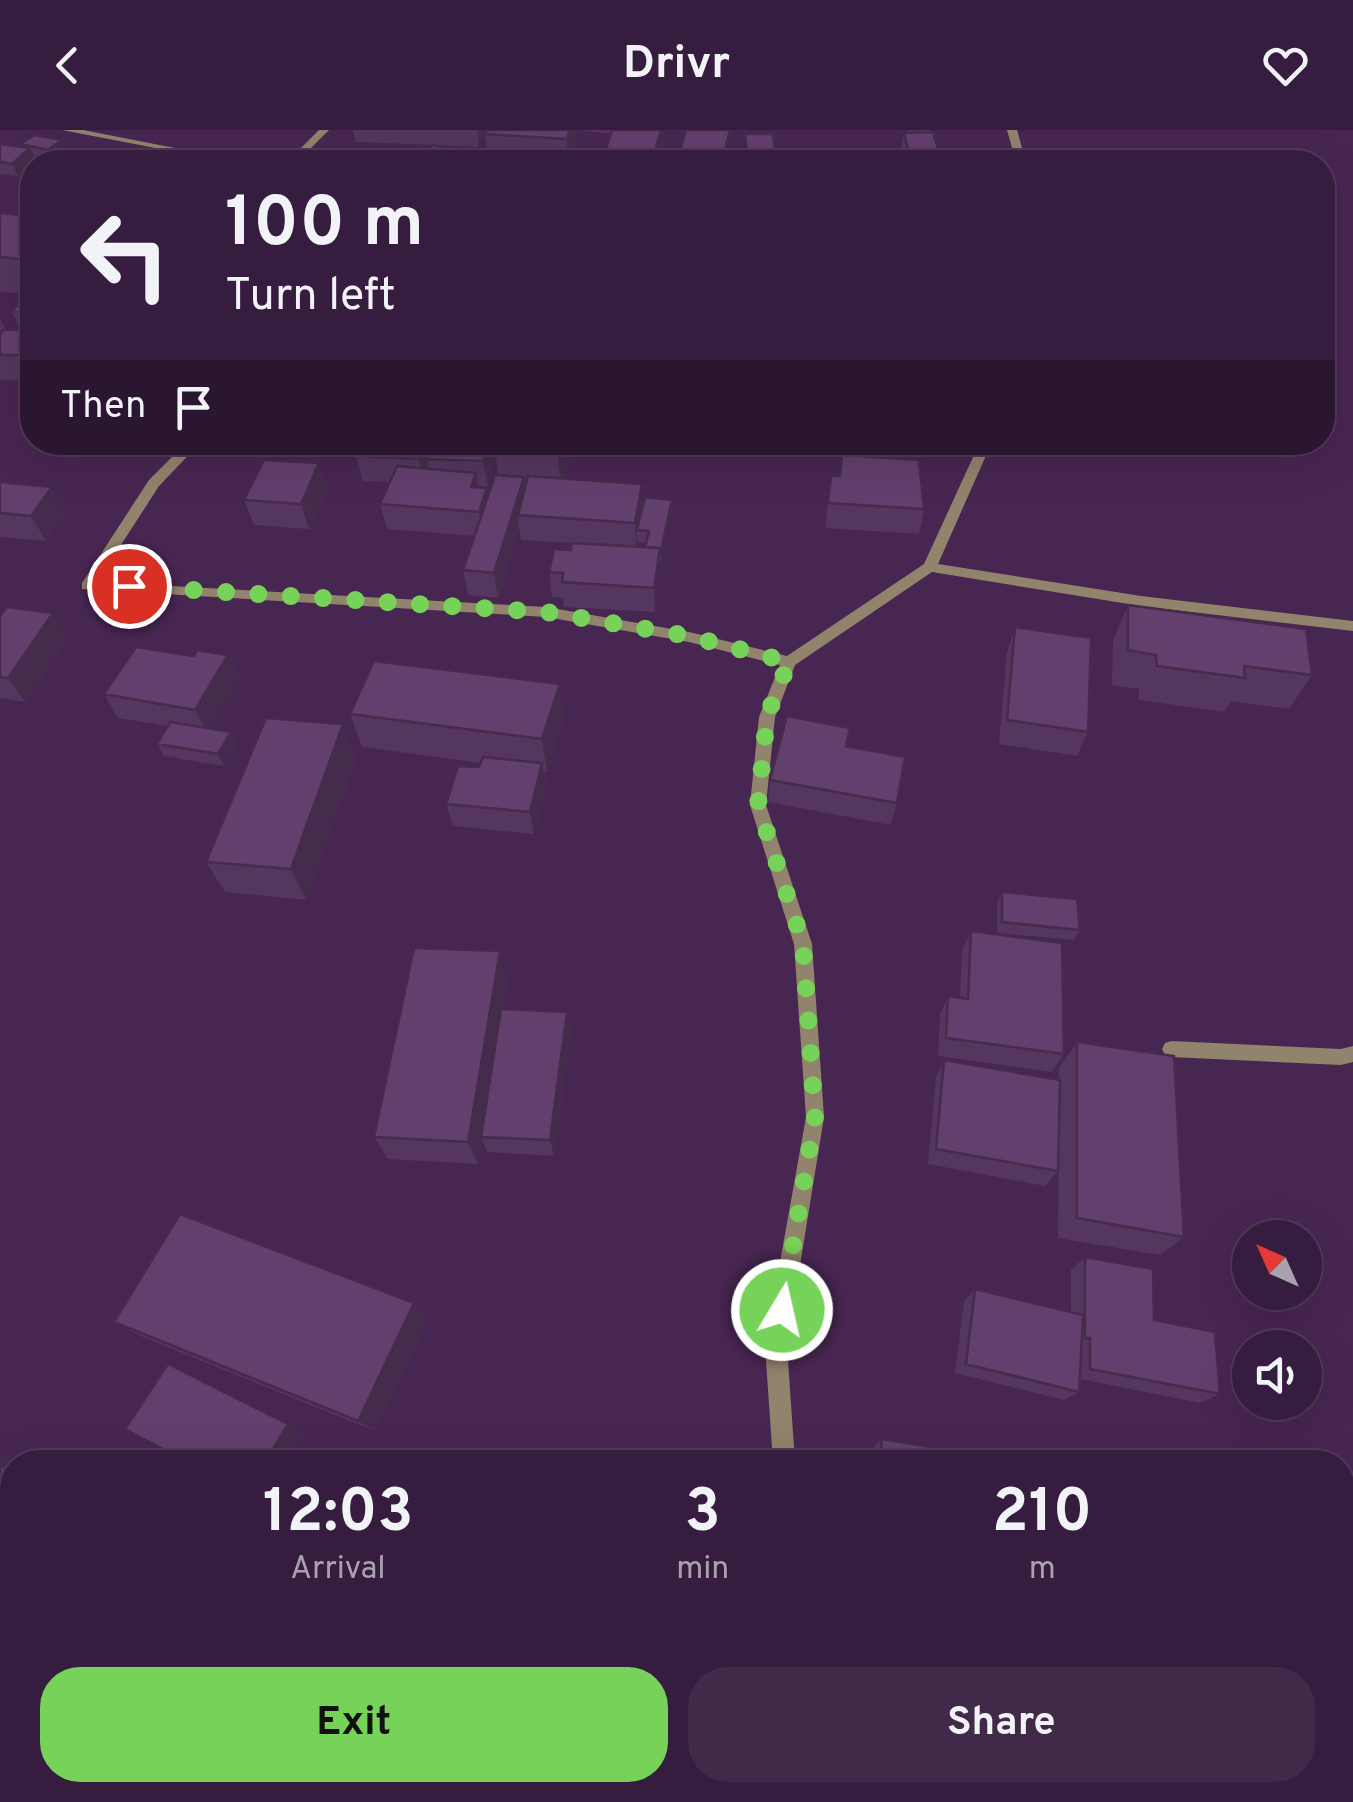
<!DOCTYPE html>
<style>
body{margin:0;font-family:Overpass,sans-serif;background:#412949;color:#f1f3f6;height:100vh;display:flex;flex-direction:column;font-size:38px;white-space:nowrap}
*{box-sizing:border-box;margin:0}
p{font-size:32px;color:#aaa1b0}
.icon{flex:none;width:55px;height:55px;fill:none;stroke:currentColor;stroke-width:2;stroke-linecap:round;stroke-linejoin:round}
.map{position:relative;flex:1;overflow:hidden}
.drawer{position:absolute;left:0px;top:1320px;width:1355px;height:352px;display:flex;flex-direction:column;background:#361c3e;border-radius:40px 40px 0 0;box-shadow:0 10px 40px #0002,0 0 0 2px #503a58}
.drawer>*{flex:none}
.guide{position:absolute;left:20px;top:20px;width:1315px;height:305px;border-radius:40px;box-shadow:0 10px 40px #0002,0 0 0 2px #503a58;background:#361c3e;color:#f1f3f6;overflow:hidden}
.needle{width:65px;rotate:315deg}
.controls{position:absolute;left:1232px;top:1090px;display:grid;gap:20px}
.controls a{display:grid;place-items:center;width:90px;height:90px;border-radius:50%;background:#361c3e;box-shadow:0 10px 40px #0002,0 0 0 2px #503a58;font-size:50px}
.pin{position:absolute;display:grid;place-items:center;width:85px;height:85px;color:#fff;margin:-42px;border:5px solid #fff;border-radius:50%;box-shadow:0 2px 10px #0007}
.me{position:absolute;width:110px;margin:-55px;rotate:9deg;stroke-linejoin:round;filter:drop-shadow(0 0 8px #0008)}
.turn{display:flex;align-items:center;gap:35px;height:210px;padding:0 40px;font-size:45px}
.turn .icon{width:130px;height:130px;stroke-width:2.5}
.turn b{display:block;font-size:70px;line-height:85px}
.then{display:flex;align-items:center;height:95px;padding:0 40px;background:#0003;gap:20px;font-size:38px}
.eta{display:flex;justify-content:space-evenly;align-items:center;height:170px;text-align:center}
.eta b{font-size:60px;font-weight:700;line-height:70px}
.action{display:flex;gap:20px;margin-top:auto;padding:20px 40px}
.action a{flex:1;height:115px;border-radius:40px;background:#77d259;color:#111;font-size:40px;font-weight:700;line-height:115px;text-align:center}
.action a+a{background:#412949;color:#f1f3f6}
header{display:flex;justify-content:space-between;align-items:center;height:130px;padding:0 40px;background:#361c3e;font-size:45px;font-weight:700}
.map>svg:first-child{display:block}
</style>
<header><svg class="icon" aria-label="back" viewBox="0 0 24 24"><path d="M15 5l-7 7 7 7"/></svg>Drivr<svg class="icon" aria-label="heart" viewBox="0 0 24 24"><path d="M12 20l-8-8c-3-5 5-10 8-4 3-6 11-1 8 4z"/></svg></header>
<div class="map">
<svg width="1353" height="1672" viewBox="0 0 1353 1672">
<rect width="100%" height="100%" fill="#482652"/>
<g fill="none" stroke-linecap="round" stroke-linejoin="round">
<path fill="#92836c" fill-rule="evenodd" d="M62 0H83L246 32H228Z
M319 0H329L297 32H287Z
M1007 0H1017L1026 32H1016Z
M187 312H201L159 356 97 452 546 477 689 502 787 526 924 434 980 312H992L938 434 1141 466 1353 491V501L1141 476 932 442 795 535 775 587 766 675 812 814 824 987 787 1216 795 1332H773L765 1216 806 987 794 814 750 675 759 587 780 535 689 512 546 487 82 459V453L149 350Z
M1171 911 1341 919 1353 916V932L1341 935 1171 927 1165 925 1162 919 1165 913Z
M764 1660H790L789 1672H763Z"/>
</g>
<path fill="#55365e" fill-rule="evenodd" d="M353 0H486L479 17 434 15 458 31 432 15 356 12Z
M487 0H577L578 8 569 32 488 29 485 4Z
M580 0H664V12L659 32H602L611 4Z
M907 0H931L942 32H901L900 27 904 3H908Z
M745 4 775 22 774 32H746Z
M62 10 67 22 54 32 35 28 36 30 18 46 0 44V14L22 17 21 14Z
M0 83 32 86V196L18 194 12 181 28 164 0 162Z
M0 189 6 200H32V250H1L0 248Z
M572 312 563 349 643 377 672 382 660 434 655 482 564 477 563 468 552 467 549 442 571 420 572 413 521 410 519 397 498 468 468 465 463 440 474 406 387 399 380 374 389 352 363 351 356 326ZM496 327 498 345 488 364 478 356H488ZM638 408V412L646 413 645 417 636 416Z
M632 312H680L679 319 632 317Z
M842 325 924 379 919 404 825 398 831 346H839Z
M319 333 327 358 309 399 254 395 244 370Z
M0 352 65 382 46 411 0 407Z
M1128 475 1312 545 1289 579 1231 571 1224 582 1139 570V559L1112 555 1113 510Z
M0 486 68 507 25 572 0 568Z
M1015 497 1088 602 1077 626 999 614 1007 522Z
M228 525 240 549 210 598 237 614 224 636 164 626 157 614 167 596 118 588 104 564 194 526Z
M350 584 564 588 547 642H544L546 656 534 704 453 696 446 674 479 637 481 633 362 617Z
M343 594 356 628 306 770 225 762 206 732Z
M847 616 897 673 891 695 768 672 770 650Z
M1002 762 1080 800 1074 810 997 803V773Z
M971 801 1064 924 1052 942 938 926 940 884 948 866 960 867 962 821Z
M508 850 503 879 567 882 571 901 554 1026 487 1022 482 1009 478 1034 388 1029 374 1007Z
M1077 912 1184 1107 1160 1125 1058 1108 1059 982 1058 1041 1045 1056 928 1034 936 947 944 930 1059 950V938Z
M1085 1127 1154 1190 1220 1264 1200 1273 1080 1249 1079 1262 1064 1270 955 1243 964 1171 975 1159 1071 1182V1140Z
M428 1189 375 1301 143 1207 114 1192Z
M882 1309 935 1332H873L874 1316Z
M958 1660H1227L1229 1672H959Z
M1245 1660H1342L1353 1672H1245Z"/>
<path fill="#452c4c" d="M477 0H486L479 17Z
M570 0H577L578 8 568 32 567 9Z
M661 0H664V12L659 32H652Z
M730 0H732L731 16 727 32H722Z
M62 10 67 22 54 32 48 20Z
M30 18 36 30 18 46 12 34Z
M456 19 458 31 456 32H444Z
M425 312H439L427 329 429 341 425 355 419 329Z
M489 312H498L494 317 496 327 488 356 483 331Z
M559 312H572L561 357 557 320Z
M319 333 327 358 309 399 301 374Z
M476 343 480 368 471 357Z
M524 347 527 372 518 385 519 397 498 468 494 443Z
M642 354 643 379 637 400 636 418 635 393Z
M52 357 65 382 46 411 31 386Z
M487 358 491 383 483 407 479 382Z
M672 370V382L661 434V421Z
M660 418V443L655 482 654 458Z
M53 483 68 507 25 572 8 548Z
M228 525 240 549 207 603 195 580Z
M560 554 564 588 547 642 542 609Z
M343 594 356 628 306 770 291 739Z
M231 602 237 614 224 636 218 624Z
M542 633 546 656 534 704 530 682Z
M500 821 508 850 478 1034 468 1012Z
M567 882 571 901 554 1026 550 1010Z
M414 1173 428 1189 375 1301 358 1291Z
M288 1294 302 1301 284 1332H265Z
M0 1325 6 1326 14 1332H12V1344L0 1334Z
M200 1660H209L203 1672H194Z
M341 1660H347L344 1672H337Z"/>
<path fill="#633f6d" stroke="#452c4c" stroke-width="2.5" d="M487 0H570L567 9 485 4Z
M612 0H661L652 32H602Z
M686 0H730L722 32H677Z
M933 2 942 32H911L904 3Z
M745 4H773L775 22H747Z
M34 5 62 10 48 20 21 14Z
M0 14 30 18 12 34 0 32Z
M432 15 456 19 444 32H417Z
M0 83 32 86V130L0 127Z
M32 160V184L12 181Z
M3 200H32V225H0V204Z
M361 312H425L419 329 356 326Z
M432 312H489L483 331 427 329Z
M495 312H559L557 320 494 317Z
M842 325 919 330 924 379 828 373 831 346H840Z
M264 330 319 333 301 374 244 370Z
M397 336 476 343 471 357 487 358 479 382 380 374Z
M495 345 524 347 494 443 463 440Z
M528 346 642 354 635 393 518 385Z
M0 352 52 357 31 386 0 383Z
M645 367 672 370 661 421 660 418 645 417 649 401 637 400Z
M572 413 660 418 654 458 562 452 563 443 549 442 554 419 571 420Z
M1128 475 1306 499 1312 545 1244 536 1245 548 1157 536 1156 525 1128 520Z
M7 477 53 483 8 548 0 547V486Z
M1015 497 1091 508 1088 602 1007 590Z
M136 517 194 526 197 520 228 525 195 580 104 564Z
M374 531 560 554 542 609 350 584Z
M787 586 850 598 846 616 905 627 897 673 770 650Z
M266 588 343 594 291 739 206 732Z
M170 592 231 602 218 624 157 614Z
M483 627 542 633 530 682 446 674 458 636 479 637Z
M1002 762 1077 769 1080 800 1002 792Z
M971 801 1062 813 1064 924 946 908 948 866 968 869Z
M414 818 500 821 468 1012 374 1007Z
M501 879 567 882 550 1010 481 1007Z
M1077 912 1174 926 1184 1107 1077 1088Z
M944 930 1060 950 1058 1041 936 1019Z
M180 1084 414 1173 358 1291 114 1192Z
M1085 1127 1153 1139 1154 1190 1215 1202 1220 1264 1090 1239V1208H1085Z
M975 1159 1083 1185 1079 1262 966 1234Z
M168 1234 288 1294 265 1332H183L184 1330 125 1299Z
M882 1309 936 1318 935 1332H880Z
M87 1325 103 1332H82Z
M0 1334 12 1344V1415L0 1405Z
M12 1455V1533L0 1528V1476Z
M1342 1484 1353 1486V1672H1282L1281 1660H1342Z
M144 1660H200L194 1672H167Z
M301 1660H341L337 1672H298Z
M646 1660H738L736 1672H683Z
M975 1660H1227L1229 1672H976Z"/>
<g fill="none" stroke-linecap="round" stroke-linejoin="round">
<path stroke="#77d259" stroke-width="18" stroke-dasharray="0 32.4" d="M129 456 546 482 689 506 789 532 767 586 758 675 803 814 815 987 782 1180"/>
</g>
</svg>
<div class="controls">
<a><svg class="needle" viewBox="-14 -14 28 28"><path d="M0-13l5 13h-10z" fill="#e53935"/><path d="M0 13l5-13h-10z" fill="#aaa1b0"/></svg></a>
<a><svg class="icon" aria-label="sound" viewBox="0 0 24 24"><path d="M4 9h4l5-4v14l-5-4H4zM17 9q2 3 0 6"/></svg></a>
</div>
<div class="pin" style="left:129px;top:456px;background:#d93025"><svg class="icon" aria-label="arrive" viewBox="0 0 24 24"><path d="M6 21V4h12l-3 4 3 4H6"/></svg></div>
<svg class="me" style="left:782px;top:1180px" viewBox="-20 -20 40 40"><circle r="17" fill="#77d259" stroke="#fff" stroke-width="3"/><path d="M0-11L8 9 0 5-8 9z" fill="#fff"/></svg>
<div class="guide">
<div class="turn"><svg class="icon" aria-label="left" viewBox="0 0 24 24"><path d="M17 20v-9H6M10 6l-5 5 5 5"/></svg><div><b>100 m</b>Turn left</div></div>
<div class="then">Then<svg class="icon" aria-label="arrive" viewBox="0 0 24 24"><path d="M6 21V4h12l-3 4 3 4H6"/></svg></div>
</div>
<section class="drawer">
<div class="eta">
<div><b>12:03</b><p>Arrival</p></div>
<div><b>3</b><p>min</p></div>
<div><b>210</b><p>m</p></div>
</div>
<div class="action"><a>Exit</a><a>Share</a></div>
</section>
</div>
